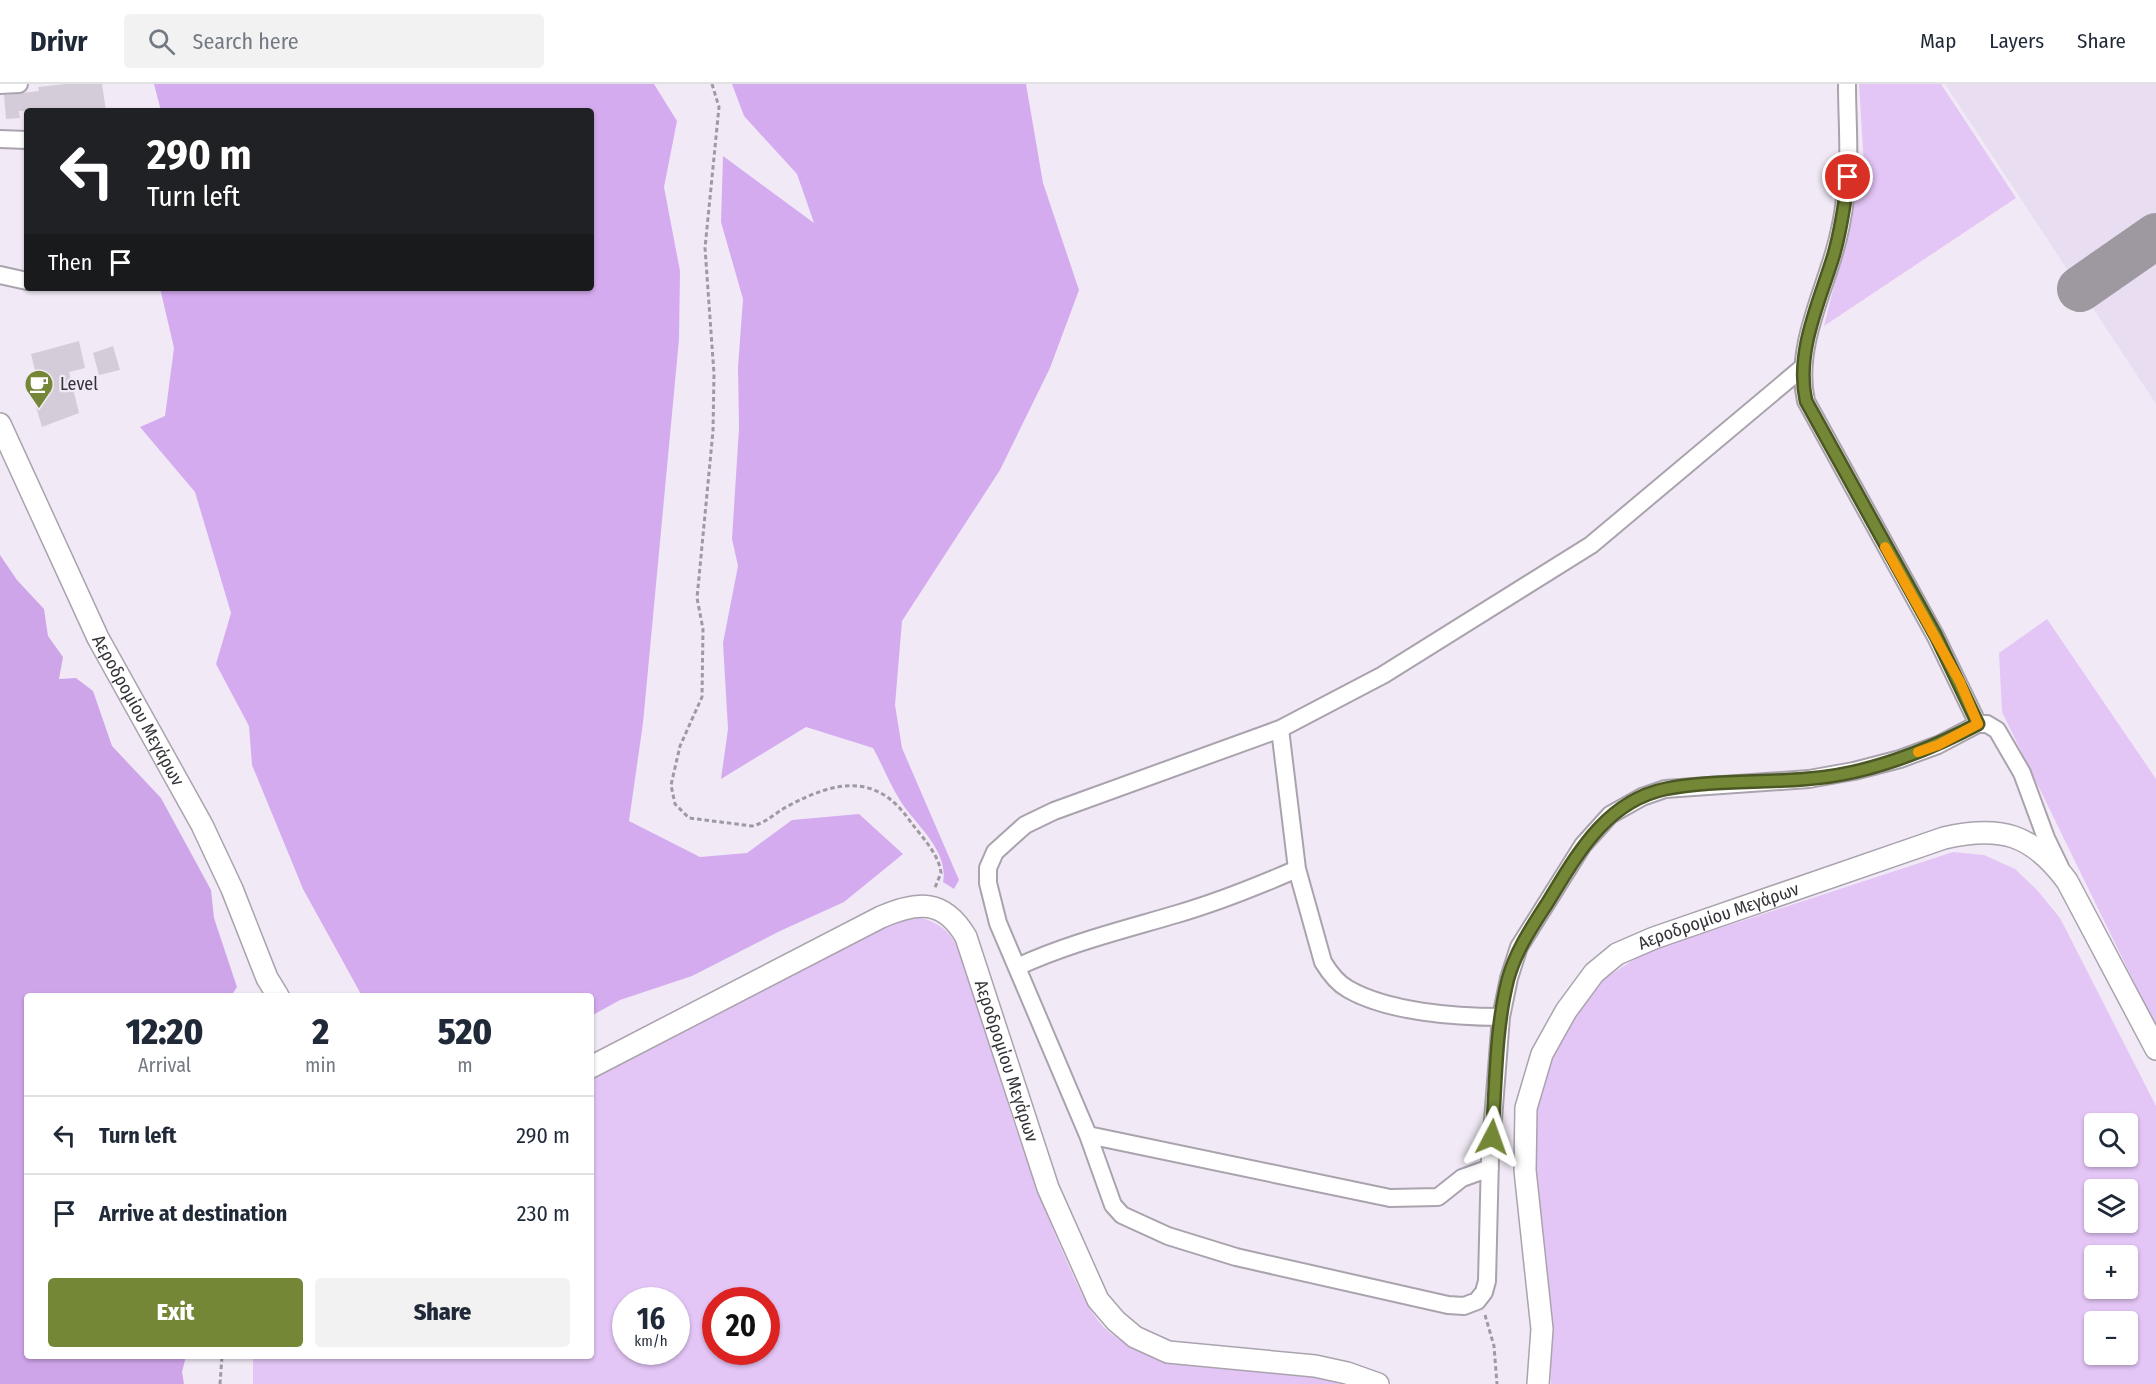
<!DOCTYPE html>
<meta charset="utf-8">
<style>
body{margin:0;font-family:"Fira Sans Condensed",sans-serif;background:#f2f2f3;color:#1f2937;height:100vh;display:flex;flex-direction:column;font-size:22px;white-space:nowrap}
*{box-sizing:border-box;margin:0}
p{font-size:20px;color:#747a83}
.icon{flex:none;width:33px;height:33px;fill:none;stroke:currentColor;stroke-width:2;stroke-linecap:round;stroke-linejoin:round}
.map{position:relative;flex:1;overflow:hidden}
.side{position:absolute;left:24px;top:909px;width:570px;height:366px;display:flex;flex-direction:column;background:#fff;border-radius:6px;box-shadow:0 2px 4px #0004}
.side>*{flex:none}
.guide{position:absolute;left:24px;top:24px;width:570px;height:183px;border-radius:6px;box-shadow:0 2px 4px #0004;background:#202124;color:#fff;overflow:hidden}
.controls{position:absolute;left:2084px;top:1029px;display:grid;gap:12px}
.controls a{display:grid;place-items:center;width:54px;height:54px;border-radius:6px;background:#fff;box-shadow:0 2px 4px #0004;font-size:30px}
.speed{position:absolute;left:612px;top:1203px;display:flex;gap:12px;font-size:30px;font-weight:700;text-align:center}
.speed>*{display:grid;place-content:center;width:78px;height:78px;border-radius:50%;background:#fff;box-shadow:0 2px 4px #0004;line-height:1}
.speed small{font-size:15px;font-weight:400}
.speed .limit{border:9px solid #d22;background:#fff;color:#111}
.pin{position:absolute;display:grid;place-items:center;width:51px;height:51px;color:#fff;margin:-26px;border:3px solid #fff;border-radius:50%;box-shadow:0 2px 6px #0007}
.me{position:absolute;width:66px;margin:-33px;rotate:4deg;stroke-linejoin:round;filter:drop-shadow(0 0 4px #0008)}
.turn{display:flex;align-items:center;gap:21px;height:126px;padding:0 24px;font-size:27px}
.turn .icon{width:78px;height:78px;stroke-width:2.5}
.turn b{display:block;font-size:42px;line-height:51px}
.then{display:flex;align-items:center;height:57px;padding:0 24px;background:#0003;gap:12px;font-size:22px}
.eta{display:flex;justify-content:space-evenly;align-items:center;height:102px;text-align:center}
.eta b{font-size:36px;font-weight:800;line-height:42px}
.primary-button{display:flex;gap:12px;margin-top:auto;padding:12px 24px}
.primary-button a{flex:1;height:69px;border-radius:6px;background:#748737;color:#fff;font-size:24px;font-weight:800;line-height:69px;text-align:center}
.primary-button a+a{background:#f2f2f3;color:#1f2937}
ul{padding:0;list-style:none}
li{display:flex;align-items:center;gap:18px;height:78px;padding:0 24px;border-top:2px solid #e0e1e3}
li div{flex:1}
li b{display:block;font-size:22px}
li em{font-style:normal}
header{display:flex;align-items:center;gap:36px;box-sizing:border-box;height:84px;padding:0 30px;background:#fff;border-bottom:2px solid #e0e1e3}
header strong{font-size:28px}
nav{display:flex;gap:33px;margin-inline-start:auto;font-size:21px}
.search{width:420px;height:54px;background:#f2f2f3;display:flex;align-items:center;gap:15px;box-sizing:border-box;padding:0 21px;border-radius:6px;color:#747a83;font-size:22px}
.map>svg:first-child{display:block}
</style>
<header>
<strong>Drivr</strong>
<div class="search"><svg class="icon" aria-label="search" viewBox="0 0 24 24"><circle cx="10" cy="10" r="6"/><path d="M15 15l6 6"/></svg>Search here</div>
<nav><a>Map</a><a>Layers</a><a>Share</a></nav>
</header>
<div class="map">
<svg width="2156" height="1300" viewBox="0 0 2156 1300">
<rect width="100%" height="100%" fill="#f1eaf6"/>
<path fill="#e9def1" d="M1945 0H2156V320Z"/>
<path fill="#e3c5f6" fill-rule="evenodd" d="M1859 0H1941L2016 114 1824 242 1864 82Z
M2047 535 2156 695V943L2002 628 1999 569Z
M1953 768 1984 771 2015 785 2037 806 2060 834 2156 1022V1300H1551L1549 1205 1533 1089 1534 1047 1544 991 1567 940 1601 897 1644 869ZM2094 1040H2127V1072H2094ZM2094 1106H2127V1138H2094ZM2094 1172H2127V1204H2094ZM2094 1238H2127V1270H2094Z
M917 833C930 836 940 840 949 850 969 875 980 925 989 956 1010 1032 1035 1106 1067 1178 1078 1202 1089 1231 1109 1248 1174 1300 1264 1276 1340 1300H253V1272H591V991L881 842ZM626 1216H676V1268H626ZM716 1216H766V1268H716Z"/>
<path fill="#d5abf0" d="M154 0H654L677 37 664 103 680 187 679 255 643 639 629 737 700 773 747 769 792 736 859 730 903 770 844 818 780 847 692 892 620 916 591 932V912H362L303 805 252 681 249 642 216 580 231 529 195 408 140 343 165 332 174 264 160 204H591V27H161Z
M732 0H1026L1043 99 1079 206 1050 284 1000 386 902 537 895 621 902 664 959 796 954 805 943 798C949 767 916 741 901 718 890 701 883 682 873 664L806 643 721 695 728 645 723 559 738 482 732 455 739 344 738 283 743 215 721 138 723 72 814 139 797 90 744 32Z"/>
<path fill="#cfa5ea" d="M0 471 17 496 44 525 48 552 63 573 59 595 76 594 93 607 112 662 161 714 211 806 214 834 237 903 231 912H27V1272H186L182 1288 184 1300H0Z"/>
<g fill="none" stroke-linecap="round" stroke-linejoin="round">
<path stroke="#9e98a1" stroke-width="46" d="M2080 205 2156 152"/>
</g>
<path fill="#d4cdd9" d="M65 0H102L106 27H19L20 34 6 35 4 11 39 7 38 3Z
M79 257 85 284 69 288 79 329 42 343 33 313 41 311 31 270Z
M113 262 120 286 99 291 93 269Z"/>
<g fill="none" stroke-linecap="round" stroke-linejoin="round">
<g stroke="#aaa3ae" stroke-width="20">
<path id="minor" d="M1847 0C1847 39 1851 77 1845 115 1843 133 1839 152 1834 169 1820 217 1795 267 1806 317L1936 553 1978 640
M0 1 19 0
M0 55 27 56
M0 191 27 197
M1280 645 1297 785 1323 878C1329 888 1337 899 1348 905 1388 928 1455 933 1501 933
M1017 883C1069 859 1123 846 1177 830 1218 818 1258 802 1297 785
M1088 1051 1113 1121 1122 1131 1168 1152 1236 1173 1448 1221 1464 1222 1477 1217 1484 1208 1487 1197 1490 1074 1501 933 1509 894 1519 863 1583 761 1610 731 1642 713 1665 705 1809 695 1854 687 1900 675 1938 661 1978 640H1987L1997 646 2022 689 2046 754 2060 783
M1490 1084 1462 1094 1438 1113 1390 1114 1088 1051 998 839 988 799V784L995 768 1025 741 1054 727 1280 645 1383 591 1591 461 1802 284"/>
</g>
<g stroke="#aaa3ae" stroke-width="24">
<g id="major">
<path id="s1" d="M0 340 98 554 202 741 232 805 267 894 278 912"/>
<path id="s2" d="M591 983 881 833C918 817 944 815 966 853L1048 1104 1098 1216 1116 1237 1135 1253 1168 1268 1315 1282 1347 1289 1378 1300"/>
<path id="s3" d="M1538 1300 1542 1245 1525 1086 1526 1024 1542 970 1566 927 1594 889 1617 870 1654 854 1944 754C2001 741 2032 750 2067 797L2156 965"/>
</g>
</g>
<path stroke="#9f99a2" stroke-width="3" stroke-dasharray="4.5 3" stroke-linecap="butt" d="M712 0 719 23 705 164 714 290 713 347 697 514 703 545 702 613 680 662 671 701 675 720 689 734 752 742C766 739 775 729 788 722 835 697 876 688 910 737 921 752 939 770 941 789L934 806
M1485 1231 1494 1262 1497 1300
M220 1300 222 1272"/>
<use href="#minor" stroke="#fff" stroke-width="16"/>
<use href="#major" stroke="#fff" stroke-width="21"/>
</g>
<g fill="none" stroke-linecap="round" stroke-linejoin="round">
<g stroke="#4b5824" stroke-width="15">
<path id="route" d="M1492 1053C1496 1001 1495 946 1508 895 1516 866 1532 843 1548 818 1577 771 1605 718 1665 705 1710 696 1759 699 1806 695 1866 691 1925 668 1978 640L1936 552 1806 317C1795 267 1820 217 1834 170 1841 145 1845 118 1848 93"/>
</g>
<use href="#route" stroke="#748737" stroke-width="10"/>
<path stroke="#f59e0b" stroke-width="10" d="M1885 463 1960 598 1978 640 1938 661 1918 668"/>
</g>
<defs>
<g id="cafe-pin" transform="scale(1.5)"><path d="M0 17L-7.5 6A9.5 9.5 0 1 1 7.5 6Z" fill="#748737" stroke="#f1eaf6"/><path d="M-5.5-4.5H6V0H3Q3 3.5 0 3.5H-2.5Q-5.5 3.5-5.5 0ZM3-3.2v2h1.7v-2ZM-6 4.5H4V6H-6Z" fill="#fff"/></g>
</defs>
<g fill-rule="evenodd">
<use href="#cafe-pin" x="39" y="300"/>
</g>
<g text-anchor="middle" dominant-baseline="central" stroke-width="4.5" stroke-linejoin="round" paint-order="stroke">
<g font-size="18" fill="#363338" stroke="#f1eaf6" text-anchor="start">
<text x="60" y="300">Level</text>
</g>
<g font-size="18" fill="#363338" stroke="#f1eaf6">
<text stroke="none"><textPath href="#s1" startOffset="318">Αεροδρομίου Μεγάρων</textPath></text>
<text stroke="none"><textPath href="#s3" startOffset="568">Αεροδρομίου Μεγάρων</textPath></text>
<text stroke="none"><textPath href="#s2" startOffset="556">Αεροδρομίου Μεγάρων</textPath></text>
</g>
</g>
</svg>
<div class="controls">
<a><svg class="icon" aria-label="search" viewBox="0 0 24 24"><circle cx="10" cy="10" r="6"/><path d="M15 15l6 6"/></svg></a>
<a><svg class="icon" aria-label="layers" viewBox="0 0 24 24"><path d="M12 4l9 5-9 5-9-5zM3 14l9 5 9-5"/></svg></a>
<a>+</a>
<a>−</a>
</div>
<div class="speed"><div>16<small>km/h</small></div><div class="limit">20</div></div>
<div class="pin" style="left:1848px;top:93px;background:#d93025"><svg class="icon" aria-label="arrive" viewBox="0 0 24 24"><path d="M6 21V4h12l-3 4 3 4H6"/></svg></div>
<svg class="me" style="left:1492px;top:1053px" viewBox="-20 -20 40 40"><path d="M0-17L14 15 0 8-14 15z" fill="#748737" stroke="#fff" stroke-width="4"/></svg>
<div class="guide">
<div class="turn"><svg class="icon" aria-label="left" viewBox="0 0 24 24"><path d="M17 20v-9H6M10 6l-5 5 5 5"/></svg><div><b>290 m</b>Turn left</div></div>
<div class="then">Then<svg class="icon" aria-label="arrive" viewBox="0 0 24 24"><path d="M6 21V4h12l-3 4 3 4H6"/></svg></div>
</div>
<section class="side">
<div class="eta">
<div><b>12:20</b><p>Arrival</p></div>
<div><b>2</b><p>min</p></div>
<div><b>520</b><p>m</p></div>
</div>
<ul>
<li><svg class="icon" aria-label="left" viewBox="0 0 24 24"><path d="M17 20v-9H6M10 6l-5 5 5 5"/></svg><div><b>Turn left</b></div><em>290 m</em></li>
<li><svg class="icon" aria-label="arrive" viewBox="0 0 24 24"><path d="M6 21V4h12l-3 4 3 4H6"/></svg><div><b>Arrive at destination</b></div><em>230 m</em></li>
</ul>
<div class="primary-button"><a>Exit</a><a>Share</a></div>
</section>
</div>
